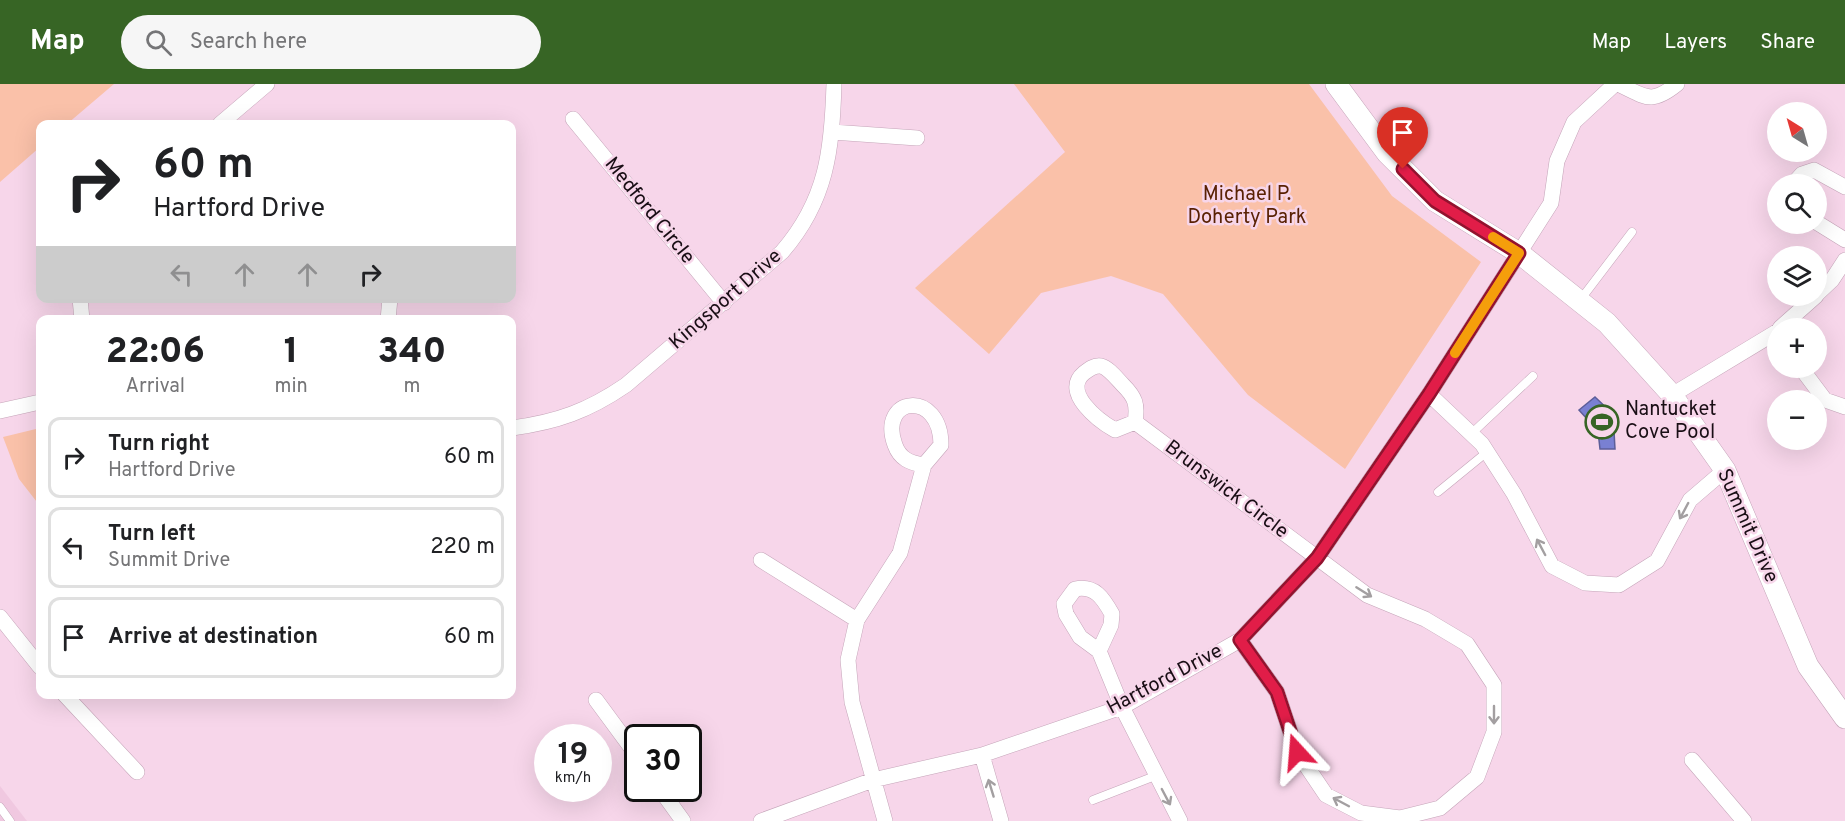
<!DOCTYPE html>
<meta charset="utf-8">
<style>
body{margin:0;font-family:Overpass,sans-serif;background:#f6f6f6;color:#202124;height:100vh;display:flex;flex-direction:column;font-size:22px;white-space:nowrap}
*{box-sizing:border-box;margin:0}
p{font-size:20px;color:#757577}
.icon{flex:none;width:33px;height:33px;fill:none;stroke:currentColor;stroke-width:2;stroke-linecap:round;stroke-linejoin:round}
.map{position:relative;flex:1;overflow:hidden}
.details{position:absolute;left:36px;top:231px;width:480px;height:384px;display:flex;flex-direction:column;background:#fff;border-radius:12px;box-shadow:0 6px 24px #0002}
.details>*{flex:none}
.banner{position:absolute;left:36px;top:36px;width:480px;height:183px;border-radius:12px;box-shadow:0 6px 24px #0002;background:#fff;color:#202124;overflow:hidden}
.needle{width:39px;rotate:323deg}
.fabs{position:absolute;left:1767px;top:18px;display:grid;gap:12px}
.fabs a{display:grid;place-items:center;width:60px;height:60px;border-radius:50%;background:#fff;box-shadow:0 6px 24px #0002;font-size:30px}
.speed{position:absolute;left:534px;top:640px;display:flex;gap:12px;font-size:30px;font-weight:700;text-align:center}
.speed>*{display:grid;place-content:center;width:78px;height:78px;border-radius:50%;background:#fff;box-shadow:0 6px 24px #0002;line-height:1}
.speed small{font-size:15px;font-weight:400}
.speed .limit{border:3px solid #111;border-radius:9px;background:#fff;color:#111}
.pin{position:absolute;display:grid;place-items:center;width:51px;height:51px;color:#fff;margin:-62px -26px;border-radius:50% 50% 50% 0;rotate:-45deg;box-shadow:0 0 6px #0007}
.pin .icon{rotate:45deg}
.me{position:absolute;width:66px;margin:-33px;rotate:341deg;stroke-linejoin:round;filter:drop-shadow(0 0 4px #0008)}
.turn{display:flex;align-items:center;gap:21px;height:126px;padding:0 18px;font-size:27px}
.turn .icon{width:78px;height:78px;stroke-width:2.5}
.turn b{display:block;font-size:42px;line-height:51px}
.lanes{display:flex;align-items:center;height:57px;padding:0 18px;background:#0003;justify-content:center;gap:30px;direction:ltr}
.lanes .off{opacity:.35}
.eta{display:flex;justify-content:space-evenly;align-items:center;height:102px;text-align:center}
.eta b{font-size:36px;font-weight:800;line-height:42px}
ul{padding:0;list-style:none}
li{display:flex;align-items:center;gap:18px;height:81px;margin:0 12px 9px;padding:0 6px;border:3px solid #e0e0e0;border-radius:12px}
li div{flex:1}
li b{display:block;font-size:22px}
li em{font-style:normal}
header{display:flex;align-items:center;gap:36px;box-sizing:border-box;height:84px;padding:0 30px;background:#376525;color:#fff}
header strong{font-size:28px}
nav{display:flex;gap:33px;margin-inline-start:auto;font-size:21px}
.search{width:420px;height:54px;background:#f6f6f6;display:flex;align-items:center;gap:15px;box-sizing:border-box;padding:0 21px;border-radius:33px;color:#757577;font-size:22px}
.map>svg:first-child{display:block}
</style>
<header>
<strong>Map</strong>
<div class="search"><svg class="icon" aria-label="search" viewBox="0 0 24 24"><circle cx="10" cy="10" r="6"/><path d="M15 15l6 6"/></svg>Search here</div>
<nav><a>Map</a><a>Layers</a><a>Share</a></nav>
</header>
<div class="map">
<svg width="1845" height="737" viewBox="0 0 1845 737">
<rect width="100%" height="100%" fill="#f7d6ea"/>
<path fill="#f0c8e0" d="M0 702 27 737H0Z"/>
<path fill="#fac1a9" d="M0 0H114L67 40H40V63L0 98Z
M1014 0H1309L1392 112 1481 178 1345 385 1248 311 1163 210 1111 192 1041 209 989 270 915 204 1065 68Z
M40 344V422L19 395 3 353Z"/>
<path fill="#7980d2" stroke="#5c5e99" stroke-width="1.5" d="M1595 313 1613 330 1615 365H1600L1598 347 1579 326Z"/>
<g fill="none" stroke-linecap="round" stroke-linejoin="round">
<g stroke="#c5a5b9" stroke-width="9">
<path id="lane" d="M1581 215 1632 148
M1471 350 1533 292
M1438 408 1487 368
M1093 716 1155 692
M0 723 10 737"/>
</g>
<g stroke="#c5a5b9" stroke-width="16">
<path id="street" d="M1618 0C1646 13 1651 21 1677 0
M573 35 724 219
M220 40 267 0
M832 48 917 54
M1793 100 1802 90 1814 86 1845 103
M1816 138 1845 156
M1816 211 1832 196 1845 176
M80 214 82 236
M388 236 390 214
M1780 244 1816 212
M1801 284 1825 316 1845 323
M1429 310 1482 360 1514 410 1552 482 1585 499 1619 501 1657 477 1690 416 1725 386
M1672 311 1778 247
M0 327 40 318
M1135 338C1138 320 1135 313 1123 301 1117 295 1109 284 1101 282 1094 281 1089 285 1084 289 1061 308 1099 337 1115 346L1135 338 1367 511 1425 535 1467 560 1494 601V648L1477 693 1440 724 1400 734 1361 729 1326 711 1297 668 1277 608 1240 556
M512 344C557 338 588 327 626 301L782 168C827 116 832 66 834 0
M761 476 857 536
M0 533 40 583
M1099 567 1111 541 1112 530C1103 514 1095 501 1075 505L1064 520 1066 530 1080 553 1099 567 1122 623 1180 737
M64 610 137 688
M596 616 638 673
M982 671 1001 737
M1692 676 1744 737
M660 705 683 737
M761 737 873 696 982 671 1122 623 1240 556 1317 474 1429 310 1551 119 1557 77 1574 38 1615 0
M885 737 852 618 848 576 857 536 900 469 924 381 941 361C941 305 877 312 895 361 900 375 910 379 924 381"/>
</g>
<g stroke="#c5a5b9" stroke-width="22">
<path id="secondary" d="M1336 0 1387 69 1435 117 1519 169 1607 239 1672 311 1725 386 1808 582 1845 634"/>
</g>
<use href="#lane" stroke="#fff" stroke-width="8"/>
<use href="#street" stroke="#fff" stroke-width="15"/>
<use href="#secondary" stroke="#fff" stroke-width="21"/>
</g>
<defs><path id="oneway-shaft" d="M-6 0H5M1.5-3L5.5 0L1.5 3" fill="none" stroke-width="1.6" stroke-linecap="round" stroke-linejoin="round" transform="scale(1.5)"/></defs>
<g stroke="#a39fa1">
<use href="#oneway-shaft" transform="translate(1684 427) rotate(118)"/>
<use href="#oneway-shaft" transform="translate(1541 463) rotate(-118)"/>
<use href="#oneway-shaft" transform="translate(1364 508) rotate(32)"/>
<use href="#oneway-shaft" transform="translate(1494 631) rotate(90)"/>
<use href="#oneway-shaft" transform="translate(991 704) rotate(-107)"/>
<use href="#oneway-shaft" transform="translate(1166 713) rotate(62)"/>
<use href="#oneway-shaft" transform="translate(1341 718) rotate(-152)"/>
</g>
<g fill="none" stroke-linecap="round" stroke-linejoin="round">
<g stroke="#92132f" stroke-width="15">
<path id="route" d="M1297 668 1277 608 1240 556 1317 474 1429 310 1519 169 1435 117 1403 85"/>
</g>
<use href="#route" stroke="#e11d48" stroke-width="10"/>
<path stroke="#f59e0b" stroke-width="10" d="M1455 269 1519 169 1493 153"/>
</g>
<defs>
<g id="stadium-ring" transform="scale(1.725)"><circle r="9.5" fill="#f7d6ea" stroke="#376525" stroke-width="1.5"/><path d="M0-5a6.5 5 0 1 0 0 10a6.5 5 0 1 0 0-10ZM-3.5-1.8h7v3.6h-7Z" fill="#376525"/></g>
</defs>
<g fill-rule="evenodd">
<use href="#stadium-ring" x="1602" y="338"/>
</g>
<g text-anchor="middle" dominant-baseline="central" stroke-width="5" stroke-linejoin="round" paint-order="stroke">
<g font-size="20" fill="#592103" stroke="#f7d6ea">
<text x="1247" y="111">Michael P.<tspan x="1247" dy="23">Doherty Park</tspan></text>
</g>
<g font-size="20" fill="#190e15" stroke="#f7d6ea">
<text transform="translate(649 127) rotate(51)">Medford Circle</text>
<text transform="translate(726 216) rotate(-41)">Kingsport Drive</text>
<text transform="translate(1226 406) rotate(37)">Brunswick Circle</text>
<text transform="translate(1747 442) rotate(66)">Summit Drive</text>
<text transform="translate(1165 596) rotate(-28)">Hartford Drive</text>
</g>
<g font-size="20" fill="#190e15" stroke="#f7d6ea" text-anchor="start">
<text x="1625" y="326">Nantucket<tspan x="1625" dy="23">Cove Pool</tspan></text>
</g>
</g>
</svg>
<div class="fabs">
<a><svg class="needle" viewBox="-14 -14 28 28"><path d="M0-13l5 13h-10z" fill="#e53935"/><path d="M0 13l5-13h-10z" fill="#757577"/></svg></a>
<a><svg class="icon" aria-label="search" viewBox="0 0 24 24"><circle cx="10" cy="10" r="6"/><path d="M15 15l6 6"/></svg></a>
<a><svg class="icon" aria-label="layers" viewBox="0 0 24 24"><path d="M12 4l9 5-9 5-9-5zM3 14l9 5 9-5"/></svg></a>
<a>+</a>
<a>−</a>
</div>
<div class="speed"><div>19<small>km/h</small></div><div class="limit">30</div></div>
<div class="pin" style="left:1403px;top:85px;background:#d93025"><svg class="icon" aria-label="arrive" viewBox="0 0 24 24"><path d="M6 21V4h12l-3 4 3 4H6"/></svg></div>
<svg class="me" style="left:1297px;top:668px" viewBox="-20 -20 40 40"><path d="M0-17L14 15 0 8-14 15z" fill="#e11d48" stroke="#fff" stroke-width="4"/></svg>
<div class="banner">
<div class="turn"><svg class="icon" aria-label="right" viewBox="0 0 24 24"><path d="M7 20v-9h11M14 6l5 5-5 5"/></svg><div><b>60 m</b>Hartford Drive</div></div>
<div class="lanes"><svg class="icon off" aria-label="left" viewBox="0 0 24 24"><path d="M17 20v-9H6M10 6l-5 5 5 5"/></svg><svg class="icon off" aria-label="ahead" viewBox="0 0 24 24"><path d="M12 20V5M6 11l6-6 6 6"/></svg><svg class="icon off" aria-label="ahead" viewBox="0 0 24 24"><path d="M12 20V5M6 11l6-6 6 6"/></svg><svg class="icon" aria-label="right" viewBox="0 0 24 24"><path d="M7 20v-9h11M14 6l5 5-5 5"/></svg></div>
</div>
<section class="details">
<div class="eta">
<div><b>22:06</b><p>Arrival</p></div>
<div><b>1</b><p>min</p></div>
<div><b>340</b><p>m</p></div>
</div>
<ul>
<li><svg class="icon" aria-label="right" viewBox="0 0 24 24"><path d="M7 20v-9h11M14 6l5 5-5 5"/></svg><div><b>Turn right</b><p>Hartford Drive</p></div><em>60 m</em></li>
<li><svg class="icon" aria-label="left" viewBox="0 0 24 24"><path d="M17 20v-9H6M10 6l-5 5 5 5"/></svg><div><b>Turn left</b><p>Summit Drive</p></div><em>220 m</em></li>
<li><svg class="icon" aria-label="arrive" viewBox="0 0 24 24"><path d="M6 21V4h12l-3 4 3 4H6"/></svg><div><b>Arrive at destination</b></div><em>60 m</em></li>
</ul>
</section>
</div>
